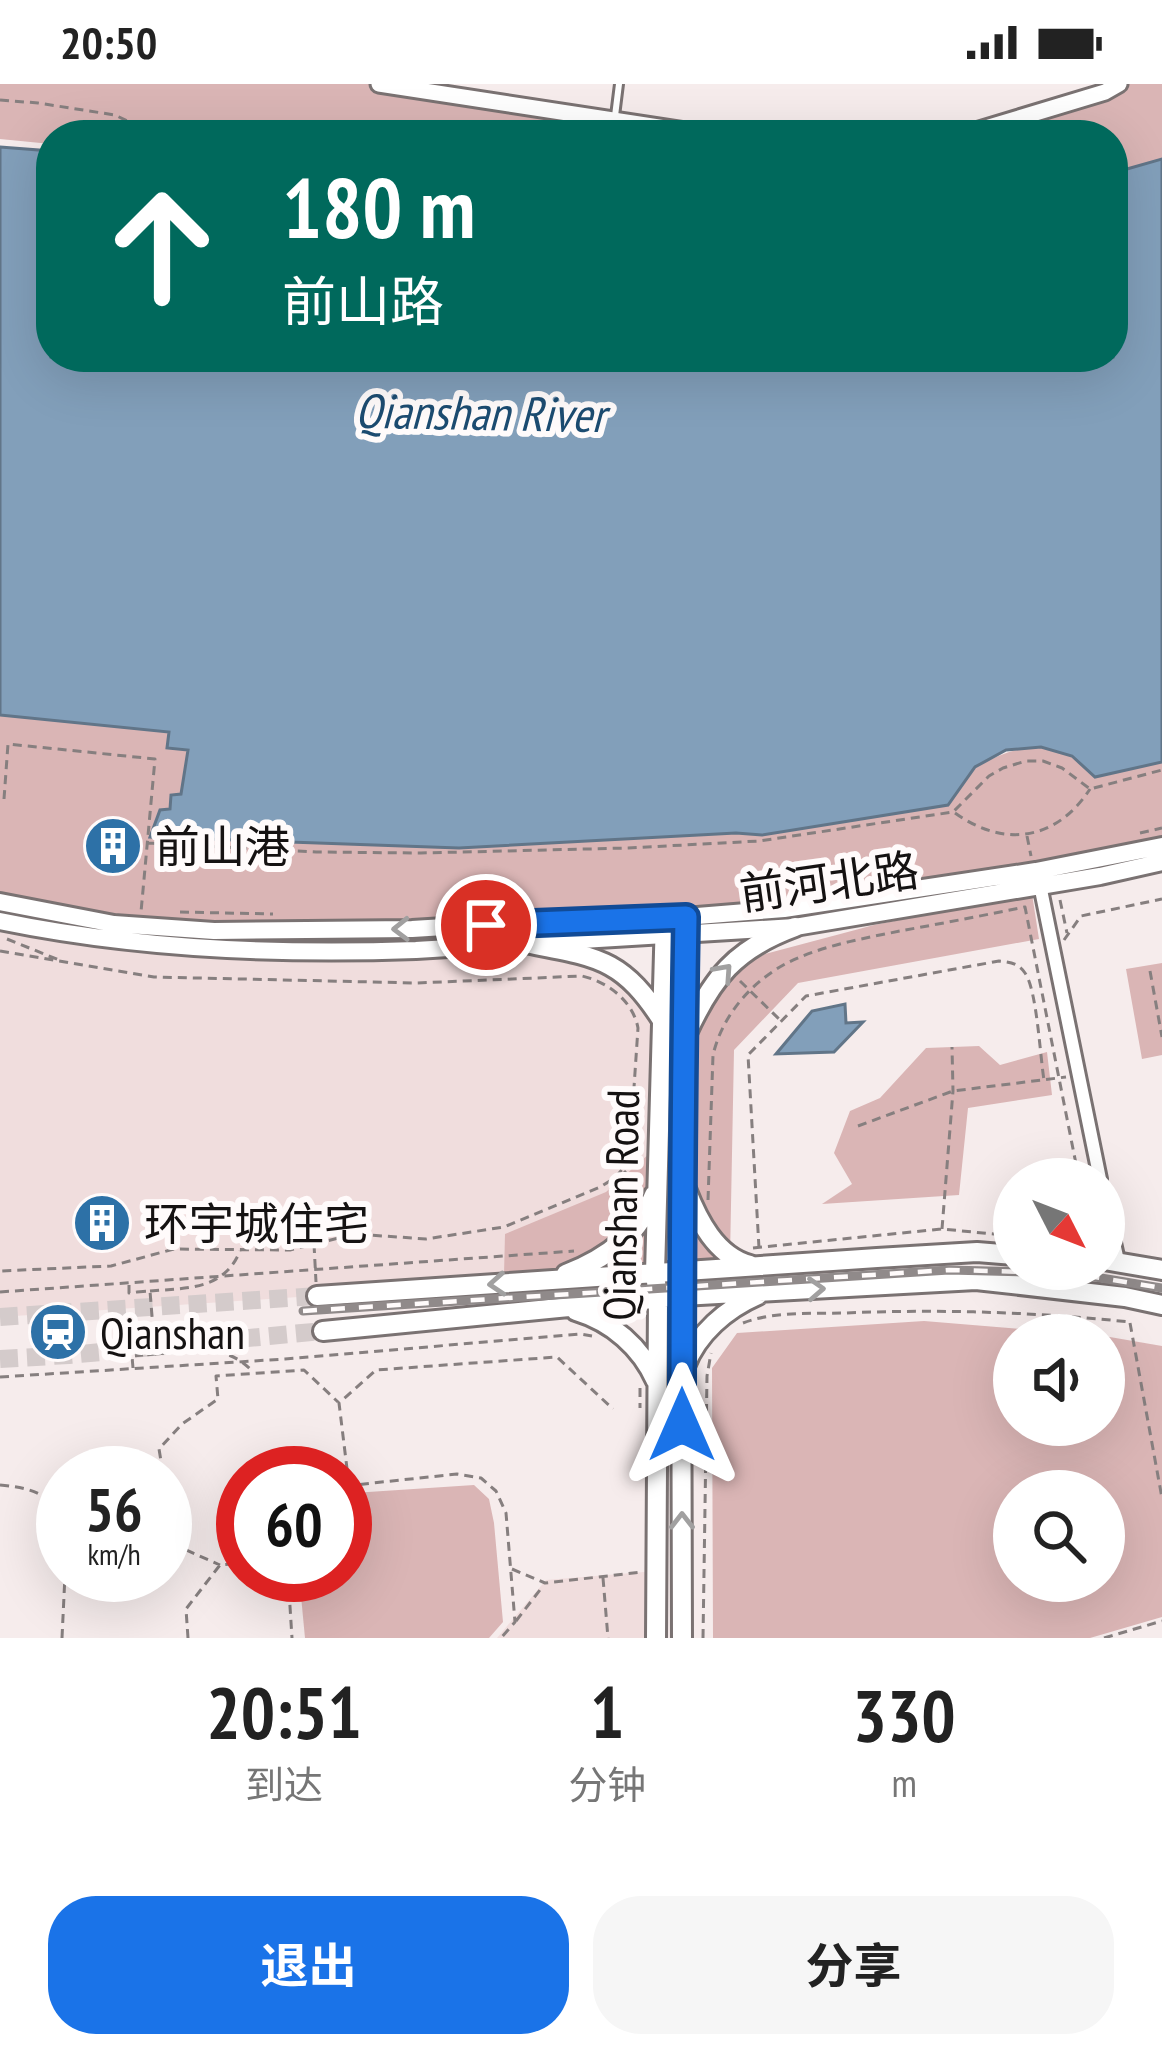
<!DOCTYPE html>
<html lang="zh">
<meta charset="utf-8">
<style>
body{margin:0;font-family:"PT Sans Narrow","Noto Sans SC",sans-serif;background:#f6f6f6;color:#222;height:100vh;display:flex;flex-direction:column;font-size:45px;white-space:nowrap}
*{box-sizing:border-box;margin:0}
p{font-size:39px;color:#767676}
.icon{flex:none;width:66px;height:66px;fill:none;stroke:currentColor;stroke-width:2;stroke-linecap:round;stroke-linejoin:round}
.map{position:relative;height:1554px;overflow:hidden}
.sheet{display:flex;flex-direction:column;background:#fff;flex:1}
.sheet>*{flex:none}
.guide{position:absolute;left:36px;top:36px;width:1092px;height:252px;border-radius:48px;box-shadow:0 12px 48px #0002;background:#00695c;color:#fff;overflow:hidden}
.needle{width:78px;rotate:132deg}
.fabs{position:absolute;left:993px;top:1074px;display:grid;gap:24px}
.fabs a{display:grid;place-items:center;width:132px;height:132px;border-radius:50%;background:#fff;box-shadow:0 12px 48px #0002;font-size:60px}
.speed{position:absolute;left:36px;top:1362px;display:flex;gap:24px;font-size:60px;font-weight:700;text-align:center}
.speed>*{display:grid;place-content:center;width:156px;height:156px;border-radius:50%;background:#fff;box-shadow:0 12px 48px #0002;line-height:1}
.speed small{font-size:30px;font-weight:400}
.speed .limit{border:18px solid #d22;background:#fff;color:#111}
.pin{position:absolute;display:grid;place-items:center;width:102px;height:102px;color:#fff;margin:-51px;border:6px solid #fff;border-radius:50%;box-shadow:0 3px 12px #0007}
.me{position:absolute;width:132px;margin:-66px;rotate:0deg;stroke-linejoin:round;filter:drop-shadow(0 0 9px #0008)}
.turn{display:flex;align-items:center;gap:42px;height:252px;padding:0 48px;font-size:54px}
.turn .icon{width:156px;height:156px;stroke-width:2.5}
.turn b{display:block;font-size:84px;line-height:102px}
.eta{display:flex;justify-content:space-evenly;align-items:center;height:204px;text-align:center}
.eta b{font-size:72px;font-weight:700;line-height:84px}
.button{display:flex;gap:24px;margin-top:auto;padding:24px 48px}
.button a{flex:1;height:138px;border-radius:48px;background:#1a73e8;color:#fff;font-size:48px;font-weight:700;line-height:138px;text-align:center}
.button a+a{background:#f6f6f6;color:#222}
.status{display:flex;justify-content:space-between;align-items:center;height:84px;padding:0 60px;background:#fff;direction:ltr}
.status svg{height:33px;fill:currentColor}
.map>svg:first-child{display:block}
</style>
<div class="status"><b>20:50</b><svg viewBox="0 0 49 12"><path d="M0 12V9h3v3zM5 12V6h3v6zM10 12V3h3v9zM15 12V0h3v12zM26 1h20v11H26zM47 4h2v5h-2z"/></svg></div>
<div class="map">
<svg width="1162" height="1554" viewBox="0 0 1162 1554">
<rect width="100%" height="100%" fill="#f6ecec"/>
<path fill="#f0dddd" d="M0 835 134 858 360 868 525 860 610 880 663 938 655 1189 0 1233Z
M656 1487V1554H497L546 1496Z"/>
<path fill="#dab5b5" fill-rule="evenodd" d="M0 0H374L615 35 767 51H51V60L0 55Z
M1119 0H1162V80L1113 93V51H950Z
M0 631 169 648 188 665 181 711 975 683C1005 667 1040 653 1072 672 1080 677 1088 687 1095 693L1162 678V763L777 837 625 847 173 844 0 813Z
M1032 810 1039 855 798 899 734 966 730 1173 688 1181 693 961 719 909 736 887 765 870 874 841Z
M1162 879V971L1142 975 1126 885Z
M979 962 1000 981 1047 968 1052 1011 968 1024 959 1111 822 1120 852 1100 834 1069 850 1027 880 1014 926 964Z
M650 1069 648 1182 504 1191 505 1150 606 1108Z
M924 1237 1096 1251H1014V1341H1104V1252L1162 1262V1533L1090 1554H713L712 1284 737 1249ZM1014 1407H1104V1497H1014Z
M474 1401 489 1415 494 1439 503 1538 489 1554H305L299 1491H345V1412L353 1409Z"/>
<path fill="#829fba" stroke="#617588" stroke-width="3" d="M0 63 51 67V273H1113V89L1162 75V678L1095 693 1072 672 1041 663 1006 666 975 683 948 721 762 751 736 749 459 764 150 753 160 726 170 725 171 711 181 710 188 666 167 664 169 648 0 631Z
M845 920 846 939 863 938 834 968 776 970 812 927Z"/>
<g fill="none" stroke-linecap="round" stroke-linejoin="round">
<path stroke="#d4cbcb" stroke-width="18" stroke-dasharray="18 9" stroke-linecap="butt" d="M0 1233 317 1212
M0 1275 69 1271 323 1247"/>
<g stroke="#7a7272" stroke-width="12">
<path id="service" d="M615 32 619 0"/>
</g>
<g stroke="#7a7272" stroke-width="18">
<path id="minor" d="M1039 796 1100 1095
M1104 1113 1118 1177"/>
</g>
<g stroke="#7a7272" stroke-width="21">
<path id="tertiary" d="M379 0 711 51
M952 51 969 49 1105 8 1119 0"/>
</g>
<g stroke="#7a7272" stroke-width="22">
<path id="secondary" d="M0 818 114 840 214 847 412 845 560 836 685 833 784 825 1036 787 1162 762
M0 837C136 865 278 871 416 866L795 843 1100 792 1162 778"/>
</g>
<g stroke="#7a7272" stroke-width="24">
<path id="primary" d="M525 859C596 873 622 873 663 938
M686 951C712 894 735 865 795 843
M686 1105C698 1136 716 1172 750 1181
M1104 1176 1162 1186
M566 1190C605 1175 639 1151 654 1111
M317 1212 877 1174 977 1168 1014 1171
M576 1227C612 1238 641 1263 656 1297
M323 1247 682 1212 976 1196 1125 1213 1162 1221
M685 1282C698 1249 726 1225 758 1211
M656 1554 658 1215 655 1189 665 833
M682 1554 681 1188 684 1071 681 960 685 833"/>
</g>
<path stroke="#867f7f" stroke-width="3" stroke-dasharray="9 6" stroke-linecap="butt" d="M0 16 38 19 115 31 156 51
M354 51 370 46 403 51
M4 715 8 660 155 675 141 828
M955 729C1004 764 1056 757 1090 705
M1140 749 1162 744
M1027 752 1031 772
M148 759 316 768 421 769 628 764 759 757 953 728 989 692 1003 684 1026 677H1043L1062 684 1090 705 1162 686
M1060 816 1067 849
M180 828 273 830
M7 855 59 876
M1064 856 1081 832 1162 815
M0 867 154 893 417 899 582 892C608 898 633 917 638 944L629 1077 615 1094 600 1103 504 1143 426 1155 355 1150 290 1166 174 1165 111 1182 0 1187
M1150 887 1162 953
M740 897 780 936
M858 1042 953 1007 1066 993
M624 1087 638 1102
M708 1116 713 971C722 932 751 898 787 879 823 861 866 854 905 846 945 839 985 831 1025 823L1079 1095
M942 1145 953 1007 952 963
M314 1160 316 1198
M753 1164 942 1145 1014 1152
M759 1164 748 971 806 912 999 877C1010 878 1018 879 1025 889 1037 906 1040 972 1044 996
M129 1201V1209L137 1208
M150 1207C187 1204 224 1206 240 1167
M0 1208 574 1167
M743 1239C774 1227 811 1230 844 1229 940 1225 1034 1228 1130 1238
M1130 1239 1162 1414
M155 1270C191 1267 226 1258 253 1288
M133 1284 132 1272 143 1271
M0 1293 285 1275 580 1250 592 1252
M640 1304V1324
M163 1389 159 1365 182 1340 218 1315 216 1292 304 1286 338 1318
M165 1398 177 1462 220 1481
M0 1401C36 1404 59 1412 63 1452
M349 1401 339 1319 376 1286 557 1273 613 1325
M345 1402 457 1390 481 1394 496 1407 506 1429 515 1538 501 1554
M512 1485 545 1499 643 1488
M288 1491 292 1554
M603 1494 608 1554
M516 1537 543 1502
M62 1554 65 1491
M188 1554 186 1525 220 1481 243 1479
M703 1554 707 1292 711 1269
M1104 1554 1162 1537"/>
<use href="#service" stroke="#fff" stroke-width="6"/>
<use href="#minor" stroke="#fff" stroke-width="12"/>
<use href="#tertiary" stroke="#fff" stroke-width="15"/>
<use href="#secondary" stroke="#fff" stroke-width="16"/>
<use href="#primary" stroke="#fff" stroke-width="18"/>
<g stroke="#908a8a" stroke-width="9">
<path id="rail" d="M303 1227 949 1186 1071 1189 1162 1204"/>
</g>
<use href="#rail" stroke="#fffbfb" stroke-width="4.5" stroke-dasharray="14" stroke-linecap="butt"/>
<path stroke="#867f7f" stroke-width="3" stroke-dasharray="9 6" stroke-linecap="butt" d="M137 1208 150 1207 155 1270 143 1271"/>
</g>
<defs><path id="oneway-chevron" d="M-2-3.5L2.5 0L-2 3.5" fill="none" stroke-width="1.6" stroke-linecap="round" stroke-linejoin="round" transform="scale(3)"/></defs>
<g stroke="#a1a0a0">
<use href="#oneway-chevron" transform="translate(401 845) rotate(179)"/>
<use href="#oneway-chevron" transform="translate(724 888) rotate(-48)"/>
<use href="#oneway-chevron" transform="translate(497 1200) rotate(176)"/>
<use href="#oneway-chevron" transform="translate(816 1205) rotate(-3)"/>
<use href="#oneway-chevron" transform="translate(682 1437) rotate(-90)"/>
</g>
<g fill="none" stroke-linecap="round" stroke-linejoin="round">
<g stroke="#114b97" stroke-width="30">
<path id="route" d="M486 841 686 833C683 1002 682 1172 682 1341"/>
</g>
<use href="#route" stroke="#1a73e8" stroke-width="21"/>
</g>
<defs>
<g id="building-disc" transform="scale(3)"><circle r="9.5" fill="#2d71a7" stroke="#fffbfb"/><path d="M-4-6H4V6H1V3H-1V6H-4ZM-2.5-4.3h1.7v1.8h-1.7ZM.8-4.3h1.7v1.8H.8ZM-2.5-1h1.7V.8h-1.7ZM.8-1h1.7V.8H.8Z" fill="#fff"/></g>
<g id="station-disc" transform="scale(3)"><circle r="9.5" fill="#2d71a7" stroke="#fffbfb"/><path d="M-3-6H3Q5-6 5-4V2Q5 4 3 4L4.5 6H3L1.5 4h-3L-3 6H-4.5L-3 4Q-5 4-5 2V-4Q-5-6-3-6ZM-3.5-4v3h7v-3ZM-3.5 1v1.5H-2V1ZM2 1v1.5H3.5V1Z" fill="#fff"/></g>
</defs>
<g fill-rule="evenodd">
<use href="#building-disc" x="113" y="762"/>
<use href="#building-disc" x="102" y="1139"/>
<use href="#station-disc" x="58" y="1248"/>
</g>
<g text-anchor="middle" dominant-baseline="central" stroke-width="12" stroke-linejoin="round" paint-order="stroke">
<g font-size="45" fill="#151212" stroke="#fffbfb" text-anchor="start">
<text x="155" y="762">前山港</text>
<text x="144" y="1139">环宇城住宅</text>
<text x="100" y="1248">Qianshan</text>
</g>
<g font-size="45" fill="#151212" stroke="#fffbfb">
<text transform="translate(829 797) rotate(-8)">前河北路</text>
<text transform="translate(620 1121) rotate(-89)">Qianshan Road</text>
</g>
<g font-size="48" font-style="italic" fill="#1c4c71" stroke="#fffbfb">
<text transform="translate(480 328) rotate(1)">Qianshan River</text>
</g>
</g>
</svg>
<div class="fabs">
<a><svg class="needle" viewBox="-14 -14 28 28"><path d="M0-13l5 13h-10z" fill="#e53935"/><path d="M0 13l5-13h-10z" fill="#767676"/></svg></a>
<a><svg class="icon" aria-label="sound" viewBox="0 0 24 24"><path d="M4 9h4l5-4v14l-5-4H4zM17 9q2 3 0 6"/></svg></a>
<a><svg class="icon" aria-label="search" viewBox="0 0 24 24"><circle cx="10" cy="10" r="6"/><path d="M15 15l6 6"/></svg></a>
</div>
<div class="speed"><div>56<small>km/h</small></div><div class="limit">60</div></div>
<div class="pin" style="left:486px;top:841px;background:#d93025"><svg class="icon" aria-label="arrive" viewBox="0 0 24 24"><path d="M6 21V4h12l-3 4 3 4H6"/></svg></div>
<svg class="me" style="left:682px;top:1341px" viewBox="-20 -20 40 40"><path d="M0-17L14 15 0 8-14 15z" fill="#1a73e8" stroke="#fff" stroke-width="4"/></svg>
<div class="guide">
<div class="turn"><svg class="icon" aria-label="ahead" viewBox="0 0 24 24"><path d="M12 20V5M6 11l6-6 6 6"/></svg><div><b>180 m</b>前山路</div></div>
</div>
</div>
<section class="sheet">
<div class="eta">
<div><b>20:51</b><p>到达</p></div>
<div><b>1</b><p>分钟</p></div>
<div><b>330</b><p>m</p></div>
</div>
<div class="button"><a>退出</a><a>分享</a></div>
</section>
